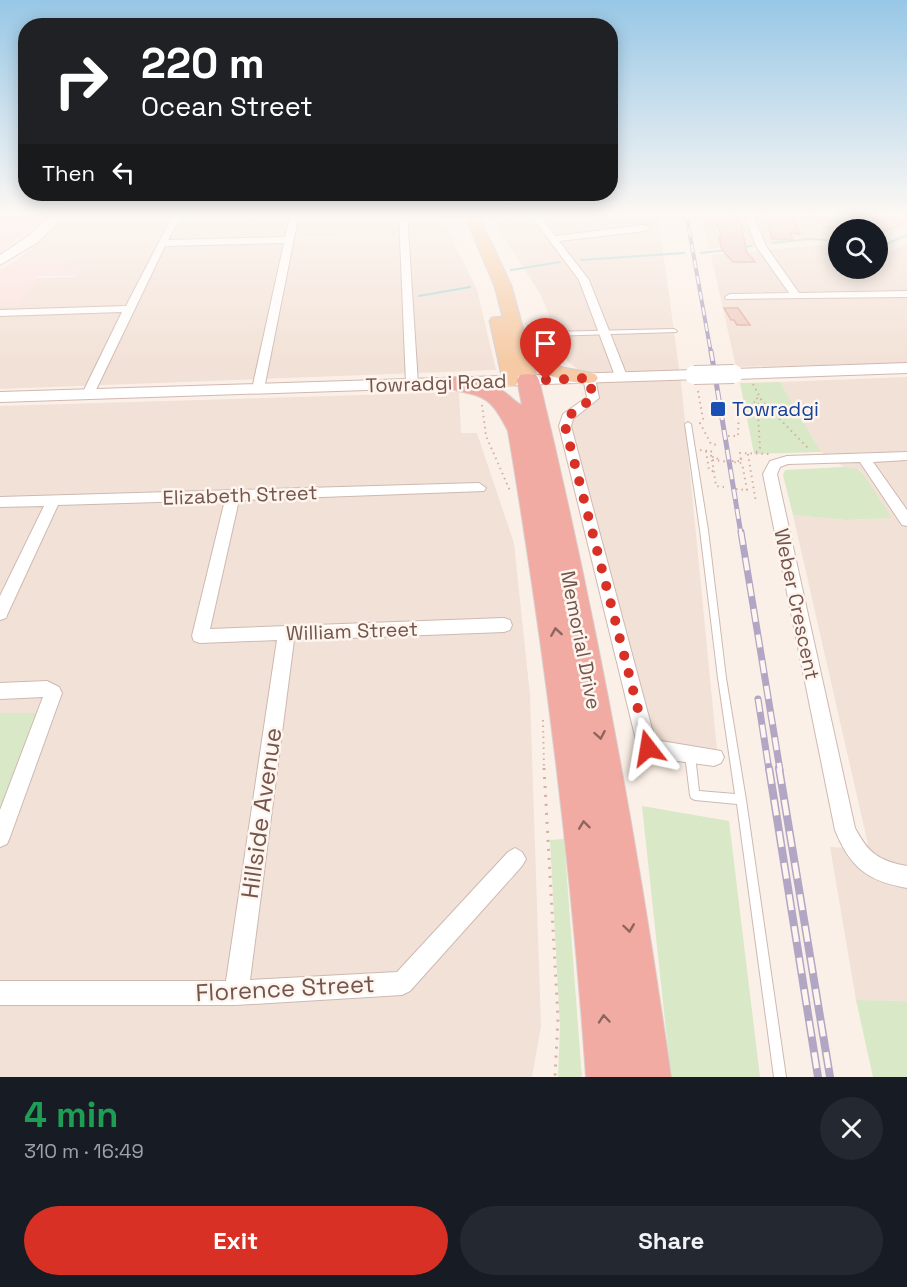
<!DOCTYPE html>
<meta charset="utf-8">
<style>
body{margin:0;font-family:"Space Grotesk",sans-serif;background:#242831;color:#f1f3f6;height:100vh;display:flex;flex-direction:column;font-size:22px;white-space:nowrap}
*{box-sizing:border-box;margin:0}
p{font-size:20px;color:#9ea1a6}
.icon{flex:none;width:33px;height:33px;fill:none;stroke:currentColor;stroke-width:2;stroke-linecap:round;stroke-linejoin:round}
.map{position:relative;height:1077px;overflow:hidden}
.side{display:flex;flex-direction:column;background:#171b24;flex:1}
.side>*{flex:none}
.guide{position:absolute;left:18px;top:18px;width:600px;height:183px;border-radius:24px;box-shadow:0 3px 15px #0003;background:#202124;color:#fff;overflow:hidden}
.buttons{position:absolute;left:828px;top:219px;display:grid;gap:12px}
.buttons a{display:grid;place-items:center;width:60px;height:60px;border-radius:50%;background:#171b24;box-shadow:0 3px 15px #0003;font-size:30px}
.pin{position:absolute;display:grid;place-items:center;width:51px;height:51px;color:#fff;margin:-62px -26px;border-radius:50% 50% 50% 0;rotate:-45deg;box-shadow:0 0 6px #0007}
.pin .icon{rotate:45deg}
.me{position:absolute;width:66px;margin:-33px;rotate:346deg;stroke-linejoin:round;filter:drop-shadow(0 0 4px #0008)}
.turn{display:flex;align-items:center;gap:21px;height:126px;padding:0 24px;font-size:27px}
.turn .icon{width:78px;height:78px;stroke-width:2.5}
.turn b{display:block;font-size:42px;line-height:51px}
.then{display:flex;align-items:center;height:57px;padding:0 24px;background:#0003;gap:12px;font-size:22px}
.round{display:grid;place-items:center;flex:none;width:63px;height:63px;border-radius:32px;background:#242831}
.head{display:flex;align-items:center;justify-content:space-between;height:102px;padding:0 24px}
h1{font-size:36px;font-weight:600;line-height:45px;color:#1e9e55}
.button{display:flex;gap:12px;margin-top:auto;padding:12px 24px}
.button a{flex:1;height:69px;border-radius:36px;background:#d93025;color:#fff;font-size:24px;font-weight:600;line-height:69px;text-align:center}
.button a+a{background:#242831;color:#f1f3f6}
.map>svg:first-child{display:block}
</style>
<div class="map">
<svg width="907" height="1077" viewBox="0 0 907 1077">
<rect width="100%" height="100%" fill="#fbf0e7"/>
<path fill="#f2e1d6" d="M74 213H440L477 290 496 370 0 389V306L19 305 36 278 75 277 80 269H61L68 258 17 260Z
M488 213H658L682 391 717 750 714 757 648 748 565 426 588 404 589 378 567 361 541 295Z
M701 213H900V215L907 220V225L891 235 878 236V230H838V237L709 249Z
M907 243V363L736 367 711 255 832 244 838 245V268H878V249L892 251Z
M907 377V1001L856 1000 830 847 869 849 793 515 846 520 891 518 860 471 844 467 821 452 780 382Z
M459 392 461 433H477L514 543 530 695 541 1026 532 1077H0V406Z"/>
<path fill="#fbe0dc" d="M0 213H51L0 253Z
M68 258 63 267 82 266 77 276H39L19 305 0 306V270L17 260Z"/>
<path fill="#d9e8c6" d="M780 382 821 452 754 454 740 383Z
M844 467 857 469 863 474 892 518 846 520 793 515 783 475 785 470Z
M0 713H36L0 810Z
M642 806 729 821 760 1077H671Z
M564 839 581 1066 582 1077H558L560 1026 550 840Z
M856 1000 907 1001V1077H873Z"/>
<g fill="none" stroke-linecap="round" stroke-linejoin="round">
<path stroke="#a4d5d5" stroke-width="2" d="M773 243 810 239 838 241
M878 245 887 244 907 235
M743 247 752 246
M701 253 727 250
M581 260 684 253
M511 270 560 262
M419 296 470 287"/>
</g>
<path fill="#efccc1" stroke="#e1b0a2" stroke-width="1.5" d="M722 213H733L736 216 741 223 747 253 755 262H733L722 250 719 237H722L714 215H723Z
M765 213H775L777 218 794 219 800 234 790 233 793 240 772 239Z
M805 213H838L845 222 853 219 852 213H889L888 217 907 221 878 235V230H843L844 225 828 228Z
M724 308H738L750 325H737L734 320H731Z"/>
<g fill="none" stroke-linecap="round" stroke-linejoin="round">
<g stroke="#ceb9b1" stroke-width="2">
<path id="lane" d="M674 329 677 331 676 332 550 336 547 334 550 332Z
M688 422 691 424 708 530 726 678 746 800 786 1077H774L737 804 695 800 691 798 690 795 685 755 687 752 690 751 693 752 695 755 699 791 735 794 718 678 700 530 685 424Z"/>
</g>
<g stroke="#ceb9b1" stroke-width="2">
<path id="street" d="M174 213H183L168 240 285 237 291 213H299L264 389 258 393 252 389 284 243 165 246 94 394 92 397H84L82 394 122 312 0 316V310L126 306Z
M399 213H407L418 384 412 388 406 384Z
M529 213H538L555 236 645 225 650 228 645 231 559 241 589 280 627 376 625 379H617L615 376 579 280Z
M744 213H752L766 246 799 293 907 291V297L726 299 725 297 730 294 789 293 756 246Z
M840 213H849L851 218 844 220Z
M589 374 595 378 599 398 573 419 571 426 655 740 721 751 724 757 721 763 714 766 648 757 641 754 638 748 559 426 563 414 587 397 583 378Z
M907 452V460L873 462 907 510V526L902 525 860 462 788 464 780 467 777 474 855 828C868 853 879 861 907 866V888C867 881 850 867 835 830L763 474 770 461 787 456Z
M479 483 486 488 484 491 239 500 210 629 504 618 510 620 512 625 510 630 504 632 294 640 250 980 397 972 508 852 515 848 522 852 526 859 522 866 410 991 402 995 236 1005H0V981H226L277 640 200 643 194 641 192 636 225 500 58 505 8 613 6 618 0 620V596L44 506 0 507V497Z
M47 681 59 687 62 693 10 837 7 844 0 847V810L43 697 0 699V683Z"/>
</g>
<g stroke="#d1b8af" stroke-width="2">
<path id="secondary" d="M54 213H68L38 242 0 265V255L28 236Z
M907 363V373L734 379 726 374 734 369Z
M694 370 700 371 702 375 700 379 0 402V392Z"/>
</g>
<g stroke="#d8cfcd" stroke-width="3">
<path id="primary" d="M464 213H477L511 286 526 341 548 362 563 368 595 374 598 378 595 382C578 386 549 377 534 368L537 380 534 384H522L517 373 519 381 516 385H504L490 321 492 318 503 317 495 286Z"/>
</g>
<g stroke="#d8cfcd" stroke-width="2">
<path id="highway" d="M528 374 536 375 539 380C595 610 638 842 671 1077H586C571 860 544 646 508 431 490 395 485 397 446 388L443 383 446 378C462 374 489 382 503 391 511 396 514 402 522 405L517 380 520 375Z"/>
</g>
<path stroke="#d4afa4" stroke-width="1.5" stroke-dasharray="1 3" stroke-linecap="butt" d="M761 216 798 219 836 217
M301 235 394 233"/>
<path stroke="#d4afa4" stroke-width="2" stroke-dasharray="1.5 4" stroke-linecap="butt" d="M753 384 762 401 809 449
M698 391 703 419 700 423 711 444 718 445
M482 405 486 436 511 493
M728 436H738L739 407 750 406 757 400
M700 450 711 451 713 458 720 459
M706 451 709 470 713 471
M756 452 760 449 757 397
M748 454 756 503
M712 460 716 486 724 487
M732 461H741L740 453 770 454
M736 489 747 490 742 463
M543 720 544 770"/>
<path stroke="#d4afa4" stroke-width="3" stroke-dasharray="2 7" stroke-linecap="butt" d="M544 768 558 1018 555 1077"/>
<use href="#lane" fill="#fff" fill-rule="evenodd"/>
<use href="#street" fill="#fff" fill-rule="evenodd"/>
<use href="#secondary" fill="#fff" fill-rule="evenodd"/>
<use href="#primary" fill="#f5caa4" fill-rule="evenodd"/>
<use href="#highway" fill="#f1aba2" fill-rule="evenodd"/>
<g stroke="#b2a6c5" stroke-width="4">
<path id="rail-far3" d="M686 213 711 353"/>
</g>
<g stroke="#b2a6c5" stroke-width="5">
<path id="rail-far2" d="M711 351 741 534"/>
</g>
<g stroke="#b2a6c5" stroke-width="7">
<path id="rail-far1" d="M741 532 780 770
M758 699 769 770"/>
</g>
<g stroke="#b2a6c5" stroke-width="8">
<path id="rail" d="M769 768 818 1077
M779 768 830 1077"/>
</g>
<use href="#rail-far3" stroke="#fef5ee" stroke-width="2" stroke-dasharray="8" stroke-linecap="butt"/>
<use href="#rail-far2" stroke="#fef5ee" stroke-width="3" stroke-dasharray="10" stroke-linecap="butt"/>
<use href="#rail-far1" stroke="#fef5ee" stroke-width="4.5" stroke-dasharray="13" stroke-linecap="butt"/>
<use href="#rail" stroke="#fef5ee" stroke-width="5" stroke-dasharray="16" stroke-linecap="butt"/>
<g stroke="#d1b8af" stroke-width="20" stroke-linecap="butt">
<path id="secondary-bridge" d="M694 375 734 374"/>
</g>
<path stroke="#d4afa4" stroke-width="2" stroke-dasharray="1.5 4" stroke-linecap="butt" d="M711 455 712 460 742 463 741 458"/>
<use href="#secondary-bridge" stroke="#fff" stroke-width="18"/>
</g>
<defs><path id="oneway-chevron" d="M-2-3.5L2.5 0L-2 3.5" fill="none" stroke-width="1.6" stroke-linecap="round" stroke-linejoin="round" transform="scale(1.5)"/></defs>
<g stroke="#8d665e">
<use href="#oneway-chevron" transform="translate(556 632) rotate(-99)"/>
<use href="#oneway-chevron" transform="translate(600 735) rotate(80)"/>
<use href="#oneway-chevron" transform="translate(584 825) rotate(-97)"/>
<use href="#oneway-chevron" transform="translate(629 928) rotate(82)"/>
<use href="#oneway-chevron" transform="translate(604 1019) rotate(-95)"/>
</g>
<linearGradient id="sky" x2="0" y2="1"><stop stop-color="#97c7e6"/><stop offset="0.59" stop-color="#fdf8f4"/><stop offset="1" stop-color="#fdf8f4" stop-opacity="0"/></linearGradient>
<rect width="907" height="364" fill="url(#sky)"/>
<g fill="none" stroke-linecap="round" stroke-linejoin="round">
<path stroke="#d93025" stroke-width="10" stroke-dasharray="0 18" d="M546 380 589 378 593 398 567 417 565 426 648 748"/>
</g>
<rect fill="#1a4fb4" stroke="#fef5ee" stroke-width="2" x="710" y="401" width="16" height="16" rx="3"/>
<g text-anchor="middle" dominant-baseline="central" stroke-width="5" stroke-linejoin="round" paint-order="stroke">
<g font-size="20" fill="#74554d" stroke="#fef5ee">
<text transform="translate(436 383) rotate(-2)">Towradgi Road</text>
<text transform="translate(240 495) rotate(-2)">Elizabeth Street</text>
<text transform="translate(797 604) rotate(78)">Weber Crescent</text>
<text transform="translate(352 631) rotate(-2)">William Street</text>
<text transform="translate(581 640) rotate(79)">Memorial Drive</text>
</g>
<g font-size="20" fill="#164399" stroke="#fef5ee" text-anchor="start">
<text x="732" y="409">Towradgi</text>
</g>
<g font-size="24" fill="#74554d" stroke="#fef5ee">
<text transform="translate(261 813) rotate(-82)">Hillside Avenue</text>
<text transform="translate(285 988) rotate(-3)">Florence Street</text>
</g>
</g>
</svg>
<div class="buttons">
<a><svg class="icon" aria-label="search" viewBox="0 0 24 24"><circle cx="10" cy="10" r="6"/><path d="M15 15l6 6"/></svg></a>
</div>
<div class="pin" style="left:546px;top:380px;background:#d93025"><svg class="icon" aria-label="arrive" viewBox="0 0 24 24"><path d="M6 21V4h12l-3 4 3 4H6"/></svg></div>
<svg class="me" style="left:648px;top:748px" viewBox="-20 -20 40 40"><path d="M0-17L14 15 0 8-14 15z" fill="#d93025" stroke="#fff" stroke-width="4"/></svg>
<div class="guide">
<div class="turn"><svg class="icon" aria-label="right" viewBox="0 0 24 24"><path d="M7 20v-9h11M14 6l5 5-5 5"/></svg><div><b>220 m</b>Ocean Street</div></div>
<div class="then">Then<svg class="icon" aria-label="left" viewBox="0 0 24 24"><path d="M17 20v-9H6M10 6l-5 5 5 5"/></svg></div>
</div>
</div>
<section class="side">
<div class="head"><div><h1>4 min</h1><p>310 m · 16:49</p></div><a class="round"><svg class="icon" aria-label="close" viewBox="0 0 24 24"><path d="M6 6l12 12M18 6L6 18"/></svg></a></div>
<div class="button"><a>Exit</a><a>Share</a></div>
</section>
